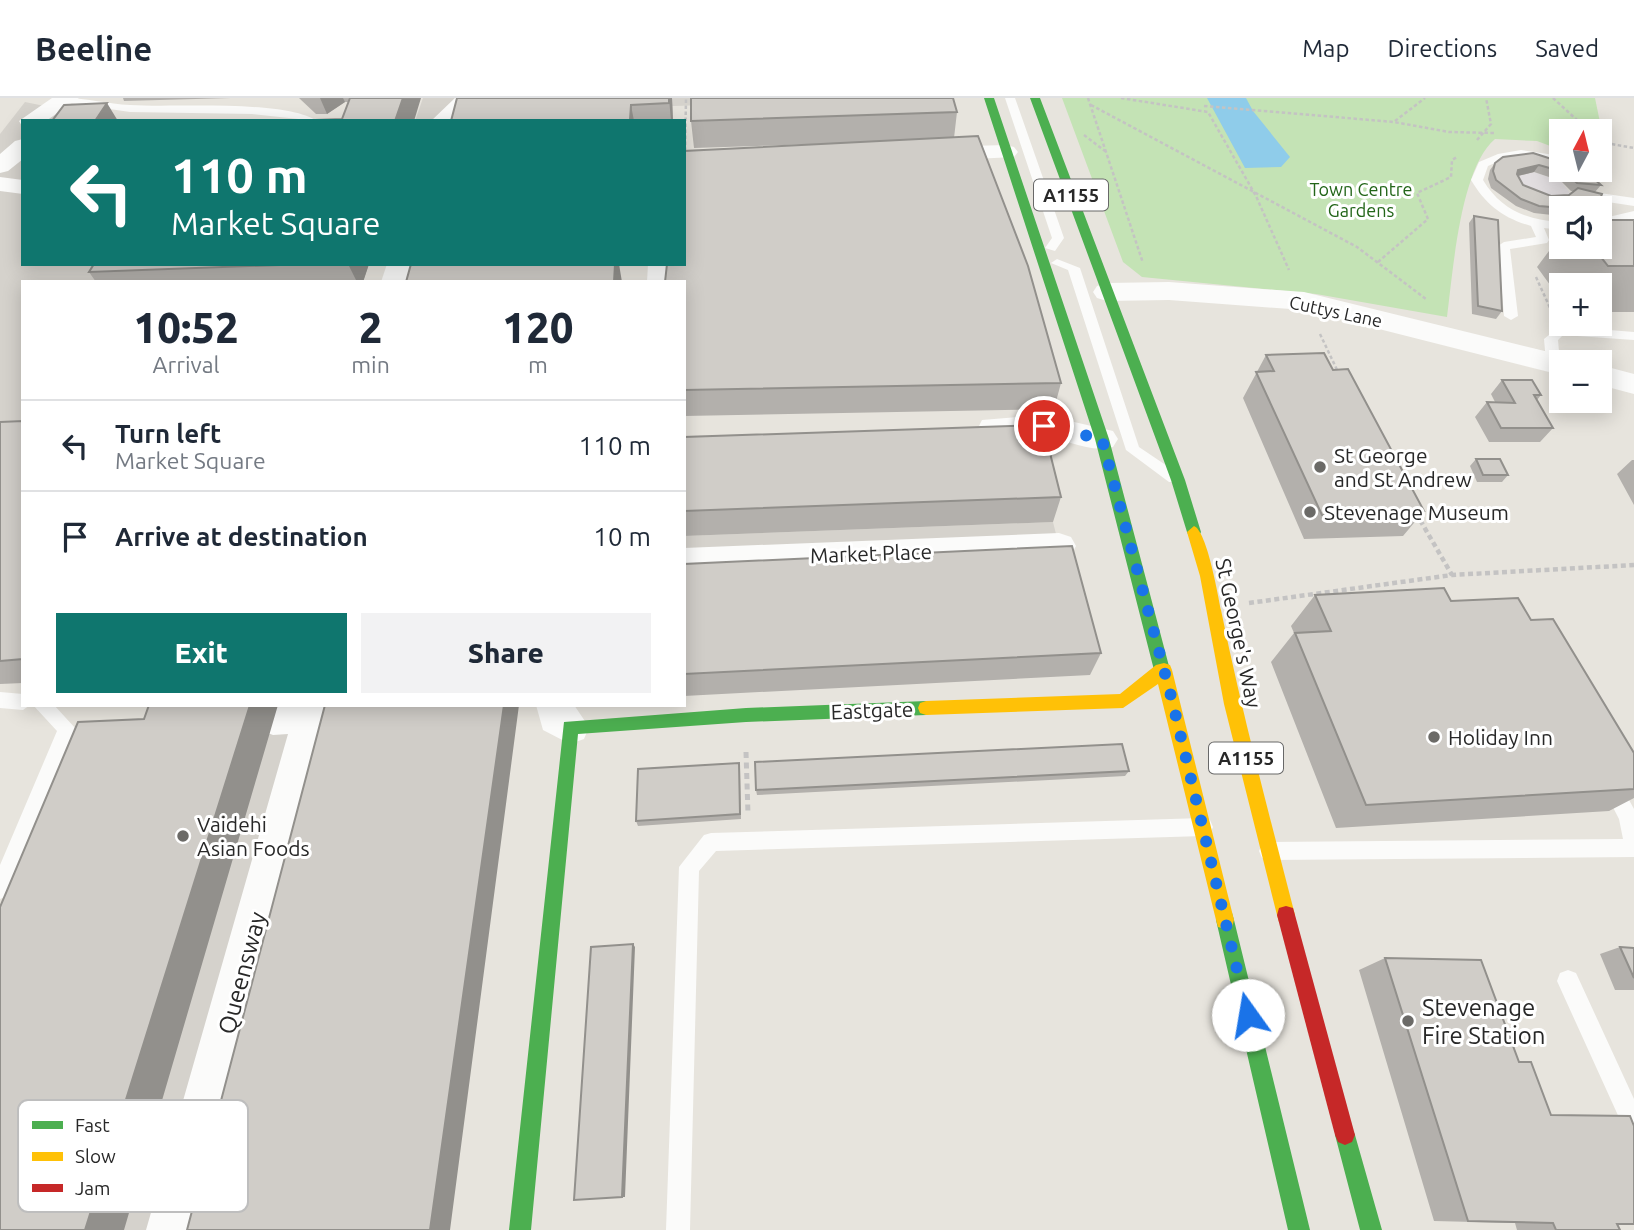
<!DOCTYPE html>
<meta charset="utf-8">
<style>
body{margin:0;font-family:Ubuntu,sans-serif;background:#f2f2f3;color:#1f2937;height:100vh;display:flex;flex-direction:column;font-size:26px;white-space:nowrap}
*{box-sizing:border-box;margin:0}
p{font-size:23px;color:#747a83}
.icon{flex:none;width:38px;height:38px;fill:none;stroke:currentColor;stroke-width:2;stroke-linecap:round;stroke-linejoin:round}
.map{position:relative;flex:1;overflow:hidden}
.drawer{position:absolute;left:21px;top:182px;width:665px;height:427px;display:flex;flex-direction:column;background:#fff;border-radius:0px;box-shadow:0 4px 18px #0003}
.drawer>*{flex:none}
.hud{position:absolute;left:21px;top:21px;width:665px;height:147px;border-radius:0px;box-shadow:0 4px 18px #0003;background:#0f766e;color:#fff;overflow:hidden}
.needle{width:46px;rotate:7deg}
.buttons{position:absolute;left:1549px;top:21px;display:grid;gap:14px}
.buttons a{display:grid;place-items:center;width:63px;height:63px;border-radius:0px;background:#fff;box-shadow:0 4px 18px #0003;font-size:35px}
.pin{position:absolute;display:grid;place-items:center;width:60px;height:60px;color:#fff;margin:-30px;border:4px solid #fff;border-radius:50%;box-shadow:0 2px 7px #0007}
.me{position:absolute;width:77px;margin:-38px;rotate:347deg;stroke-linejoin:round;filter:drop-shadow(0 0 5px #0008)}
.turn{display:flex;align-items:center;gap:24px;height:147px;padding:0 35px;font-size:32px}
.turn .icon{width:91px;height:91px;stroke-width:2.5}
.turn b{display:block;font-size:49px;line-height:60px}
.eta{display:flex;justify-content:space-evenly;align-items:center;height:119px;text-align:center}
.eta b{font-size:42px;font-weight:800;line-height:49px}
.primary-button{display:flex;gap:14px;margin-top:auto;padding:14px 35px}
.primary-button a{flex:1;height:80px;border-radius:0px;background:#0f766e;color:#fff;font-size:28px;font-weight:800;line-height:80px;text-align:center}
.primary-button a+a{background:#f2f2f3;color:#1f2937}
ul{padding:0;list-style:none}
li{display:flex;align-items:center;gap:21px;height:91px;padding:0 35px;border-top:2px solid #e0e1e3}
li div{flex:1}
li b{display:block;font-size:26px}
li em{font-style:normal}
header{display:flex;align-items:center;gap:42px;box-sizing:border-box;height:98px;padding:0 35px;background:#fff;border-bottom:2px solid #e0e1e3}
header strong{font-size:33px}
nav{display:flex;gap:38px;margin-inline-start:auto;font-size:24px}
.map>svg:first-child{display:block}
</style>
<header>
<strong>Beeline</strong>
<nav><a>Map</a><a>Directions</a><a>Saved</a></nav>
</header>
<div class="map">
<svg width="1634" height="1132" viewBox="0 0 1634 1132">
<rect width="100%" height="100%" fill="#e7e4dd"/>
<path fill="#e2dee0" d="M1534 74 1561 83 1572 98 1546 105 1513 79Z"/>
<path fill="#c4e3b5" d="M1062 0H1595L1609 68 1600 65V33H1561V52L1537 43 1495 41C1460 70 1453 174 1447 219L1316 196 1142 179 1123 164Z"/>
<path fill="#d5d2cc" d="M423 0H930L673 8 467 23H415Z
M25 4 54 10 86 23H23V166H129L119 184H23V357L0 398V36Z
M1053 424 1059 448 684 490V438Z
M277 607H350L220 1132H123Z"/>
<path fill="#8fccea" d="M1207 0H1246L1253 13 1290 59 1281 69 1245 70Z"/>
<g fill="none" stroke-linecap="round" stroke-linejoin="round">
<path stroke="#c4c3c3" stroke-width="2.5" stroke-dasharray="3.5 2.5" stroke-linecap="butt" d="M1088 0 1143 165
M1121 0 1208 14 1256 98 1289 172
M1553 0 1589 33
M1091 7 1357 149 1426 201
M1204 8 1394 24 1449 34 1495 35
M1395 23 1425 0
M1084 37 1105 53
M1477 42 1491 26 1486 0
M1600 44 1634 50
M685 59 686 0
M1378 164 1428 121 1417 95 1451 79 1452 62 1457 59
M1536 179 1551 212
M1320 236 1339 276"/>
<path stroke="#c4c3c3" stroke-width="4.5" stroke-dasharray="5 3.5" stroke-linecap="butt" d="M1416 415 1452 477
M1249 505 1452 477 1634 467"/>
<path stroke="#c4c3c3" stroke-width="5" stroke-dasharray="6 4.5" stroke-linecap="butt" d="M746 654 748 716"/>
<path fill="#fbfbfa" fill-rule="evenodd" d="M65 0C87 0 108 6 130 7 173 10 284 1 317 23L252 16 130 14 69 5 65 4Z
M1005 0H1015L1064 140 1055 153 1045 150 1052 140Z
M1521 52 1561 58V65C1535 59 1513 56 1488 68L1483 82C1501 112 1527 122 1561 124V132L1544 130 1549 142 1547 145 1510 151 1518 218 1511 222 1504 218 1498 148 1504 144 1536 139 1531 128C1503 120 1486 107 1471 82L1479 64 1498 56Z
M1579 92 1634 100V108L1575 99V93Z
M1634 113V121L1600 129V121Z
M1057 161 1080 170 1139 349 1179 376 1182 380 1179 384H1169L1126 352 1068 172 1051 165Z
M1560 228 1634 234V242L1563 237 1558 242 1560 264 1553 269 1546 264 1544 241Z
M0 594 23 596V607H30L23 612 0 610Z
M33 607H54L76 631 7 798 0 801V767L57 633Z
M1611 679 1618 682 1634 711V759L1269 762 1262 760 1259 753 1262 746 1269 744 1623 741 1619 721 1602 688 1604 682Z
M1203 720 1210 722 1213 729 1210 736 1203 738 716 753 699 773 690 1132H666L679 769 704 737 711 735Z
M1568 872 1576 875 1634 1001V1039L1626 1035 1557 883 1560 875Z"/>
<path fill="#fbfbfa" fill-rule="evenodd" d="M52 0H79L46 23H23L22 28 19 23Z
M455 0H477C471 23 451 23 431 23Z
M23 41V61L8 73 0 75V56L15 43Z
M1006 47 1014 49 1018 54 1014 59 934 63 926 61 922 56 926 51 934 49Z
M0 79 23 82V96L0 93Z
M387 166H413L408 184H381Z
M648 166H674V184H647Z
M1169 184 1304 194 1561 257 1574 264H1561V277L1304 212 1169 202 1107 203 1097 200 1093 194 1097 188 1107 185Z
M1600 267 1634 276V296L1600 287Z
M1044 317 1113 333 1118 341 1113 349C1090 356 1066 340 1043 339 1022 338 1002 344 982 338L978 330 982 322Z
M1059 435 1071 439 1076 448 1071 457 1059 461 684 476V450Z
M334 607 198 1132H146L288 636 273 637 260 632 254 620 262 607Z
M536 607H574L589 629 584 641 570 646 543 632Z"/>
<path fill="#4caf50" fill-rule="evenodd" d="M984 0H994L1109 341 1170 572 1168 577 1162 579 1156 577 1154 572 1095 341Z
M1030 0H1040L1185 382 1201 434 1199 438H1189L1187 434 1171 382Z
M926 603 932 605 934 610 932 615 926 617 746 624 578 636 531 1132H509L564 624 746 610Z
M1225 813 1232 815 1234 822 1310 1132H1288L1216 822 1218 815Z
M1345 1027 1352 1030 1355 1037 1382 1132H1360L1335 1037 1338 1030Z"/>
<path fill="#ffc107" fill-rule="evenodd" d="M1194 428C1207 433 1218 497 1221 512 1242 615 1269 716 1295 817L1293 824 1286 826 1279 824 1277 817 1224 606 1200 478 1187 434Z
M1164 565 1170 567 1172 572 1234 822 1232 829 1225 831 1218 829 1216 822 1158 586 1123 610 926 617 920 615 918 610 920 605 926 603 1120 596 1156 567Z"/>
<path fill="#c62828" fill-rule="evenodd" d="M1286 808 1293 810 1295 817 1355 1037 1352 1044 1345 1047 1338 1044 1335 1037 1277 817 1279 810Z"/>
</g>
<path fill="#b3b0ac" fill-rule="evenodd" d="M123 0H231L124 3Z
M299 0H421L342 21 349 4H345L327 16H316Z
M457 0H672L673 23H451Z
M957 14 954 40 1061 285 1054 311 684 318V184L843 45 694 50 691 23Z
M1533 55 1601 87 1595 94 1561 110V118L1534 115 1516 108 1491 90 1488 81 1490 72 1495 65ZM1534 74 1561 83 1571 93H1574L1569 97 1551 98 1523 87 1518 78Z
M1474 118 1502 213 1496 221 1472 216 1469 125Z
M1634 122V214H1600V187H1561V202L1537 169 1561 137V149H1600Z
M94 166H369L363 184H96L89 174Z
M1266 257 1333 272 1424 413 1403 438 1304 441 1243 300Z
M1502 282 1541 297 1537 302 1553 330 1540 344H1489L1475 319 1487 304H1495L1491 296Z
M23 323V585L0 586V324Z
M684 339 1061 399 1053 424 684 438Z
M1476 361 1508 377 1502 384H1477L1470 368Z
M1632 362H1634V407L1617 376Z
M684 466 1101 555 1090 577 684 598Z
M1315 497 1451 503 1531 522 1634 655V700L1609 713 1336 730 1271 564 1294 535 1291 528Z
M740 670 741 721 638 728 636 723Z
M1129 673 1125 678 757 697 756 692Z
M1620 849 1634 850V892H1615L1600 856Z
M1385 860 1519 964 1617 1127 1620 1132H1517L1515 1125 1434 1123 1359 872Z"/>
<path fill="#92908c" d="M320 0H343L345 4 327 16Z
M403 0H421L414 23H395Z
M669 0H672L673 23H671Z
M107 5 118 23H95Z
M631 7 634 23H630Z
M1539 67 1534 74 1513 79 1518 72Z
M1599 104 1593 110H1579Z
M348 166H369L363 184H357Z
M615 166H619L622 184H614Z
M250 607H278L124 1132H85Z
M504 607H519L450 1132H430Z
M633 846 635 849 625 1099H622Z"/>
<path fill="#d0cdc8" stroke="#92908c" stroke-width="2" d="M350 0H403L395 23H316V22L342 21Z
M457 0H669V5L631 7 630 22 451 23Z
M691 0H953L957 14 691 23Z
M107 5 95 23H52L64 7Z
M978 38 1028 168 1061 285 684 292V184H665L667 166H684V53Z
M1533 55 1561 64V72H1584L1601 87 1577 85 1567 75 1539 67 1518 72 1517 76 1523 87 1551 98 1569 97 1578 90 1602 96 1599 104 1579 110H1563L1539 108 1521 101 1496 82 1493 73 1495 65 1503 59Z
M1474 118 1498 122 1502 213 1478 208Z
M1600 122H1634V168H1608L1593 149H1600Z
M94 166H307L89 174Z
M411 166H615L614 184H406Z
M1324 255 1333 272 1348 271 1424 413 1322 417 1256 274 1274 273 1266 257Z
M1502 282H1532L1541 297H1534L1553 330H1501L1487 304 1515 305Z
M23 323V561L0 563V324Z
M1043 327 1061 399 684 413V339Z
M1476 361H1500L1508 377H1483Z
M1072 448 1101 555 684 576V466Z
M1444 490 1451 503 1518 500 1531 522 1553 521 1634 655V691L1366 707 1295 535 1331 533 1315 497Z
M149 607H250L85 1132H0V809L78 624 144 621Z
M325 607H504L430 1132H187Z
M1122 646 1129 673 756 692 755 664Z
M739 665 740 716 636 723 638 671Z
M633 846 622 1099 574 1102 591 849Z
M1620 849 1634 850V880Z
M1385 860 1481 862 1519 964H1531L1551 1017 1630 1018 1634 1028V1126H1617L1620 1132H1556L1553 1125 1468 1123Z"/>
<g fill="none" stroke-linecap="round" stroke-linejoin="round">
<path stroke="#1a73e8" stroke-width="12" stroke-dasharray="0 21.6" d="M1044 328 1102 341 1171 598 1248 917"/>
</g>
<g fill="#6b6a67" stroke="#fff" stroke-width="2.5">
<circle cx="1320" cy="369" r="7"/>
<circle cx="1310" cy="414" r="7"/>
<circle cx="1434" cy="639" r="7"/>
<circle cx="183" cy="738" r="7"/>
<circle cx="1408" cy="923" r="7"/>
</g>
<g text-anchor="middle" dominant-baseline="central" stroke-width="6" stroke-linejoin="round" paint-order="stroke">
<g font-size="18" fill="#226518" stroke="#fff">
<text x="1361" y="91">Town Centre<tspan x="1361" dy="21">Gardens</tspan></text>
</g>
<g font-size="18" fill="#282828" stroke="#fff">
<text transform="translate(1336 213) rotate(12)">Cuttys Lane</text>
</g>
<g fill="#fff" stroke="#686868" stroke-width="2">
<rect x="1034" y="81.5" width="74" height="31" rx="5"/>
<rect x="1209" y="644.5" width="74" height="31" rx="5"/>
</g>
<g font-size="19" font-weight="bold" fill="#282828">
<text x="1071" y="97">A1155</text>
<text x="1246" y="660">A1155</text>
</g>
<g font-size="21" fill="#282828" stroke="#fff" text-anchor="start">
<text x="1334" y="357">St George<tspan x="1334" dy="24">and St Andrew</tspan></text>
<text x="1324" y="414">Stevenage Museum</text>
<text x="1448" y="639">Holiday Inn</text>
<text x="197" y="726">Vaidehi<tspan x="197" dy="24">Asian Foods</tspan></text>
</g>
<g font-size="21" fill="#282828" stroke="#fff">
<text transform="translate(871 455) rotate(-2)">Market Place</text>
<text transform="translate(1239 535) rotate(78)">St George's Way</text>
<text transform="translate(872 612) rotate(-2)">Eastgate</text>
</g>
<g font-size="24" fill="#282828" stroke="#fff">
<text transform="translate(242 875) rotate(-75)">Queensway</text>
</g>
<g font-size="24" fill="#282828" stroke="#fff" text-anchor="start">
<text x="1422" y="909">Stevenage<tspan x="1422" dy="28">Fire Station</tspan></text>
</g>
</g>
<rect x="18" y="1002" width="230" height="112" rx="10" fill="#fff" stroke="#bebebe" stroke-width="2"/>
<rect x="32" y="1023" width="31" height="8" fill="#4caf50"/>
<rect x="32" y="1054" width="31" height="9" fill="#ffc107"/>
<rect x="32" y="1086" width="31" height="8" fill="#c62828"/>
<g font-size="19" fill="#282828">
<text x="75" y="1034">Fast</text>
<text x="75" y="1065">Slow</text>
<text x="75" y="1097">Jam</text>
</g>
</svg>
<div class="buttons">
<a><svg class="needle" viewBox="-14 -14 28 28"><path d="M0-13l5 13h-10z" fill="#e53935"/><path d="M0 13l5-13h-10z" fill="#747a83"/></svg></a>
<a><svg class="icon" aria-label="sound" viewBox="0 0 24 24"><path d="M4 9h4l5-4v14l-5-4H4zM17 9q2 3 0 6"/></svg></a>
<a>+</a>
<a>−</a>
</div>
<div class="pin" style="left:1044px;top:328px;background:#d93025"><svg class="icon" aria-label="arrive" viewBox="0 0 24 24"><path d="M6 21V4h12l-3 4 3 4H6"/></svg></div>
<svg class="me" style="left:1248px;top:917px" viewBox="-20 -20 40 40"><circle r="19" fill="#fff"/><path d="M0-13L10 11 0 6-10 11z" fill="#1a73e8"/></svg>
<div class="hud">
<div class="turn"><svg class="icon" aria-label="left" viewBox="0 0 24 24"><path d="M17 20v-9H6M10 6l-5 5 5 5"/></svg><div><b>110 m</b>Market Square</div></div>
</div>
<section class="drawer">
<div class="eta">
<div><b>10:52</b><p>Arrival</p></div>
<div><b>2</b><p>min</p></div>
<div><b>120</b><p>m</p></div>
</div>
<ul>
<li><svg class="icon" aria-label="left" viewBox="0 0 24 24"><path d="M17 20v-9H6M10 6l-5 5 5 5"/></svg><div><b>Turn left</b><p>Market Square</p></div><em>110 m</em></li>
<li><svg class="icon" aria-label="arrive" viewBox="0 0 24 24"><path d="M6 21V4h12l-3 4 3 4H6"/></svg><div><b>Arrive at destination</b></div><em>10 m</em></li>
</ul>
<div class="primary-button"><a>Exit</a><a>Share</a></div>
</section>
</div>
